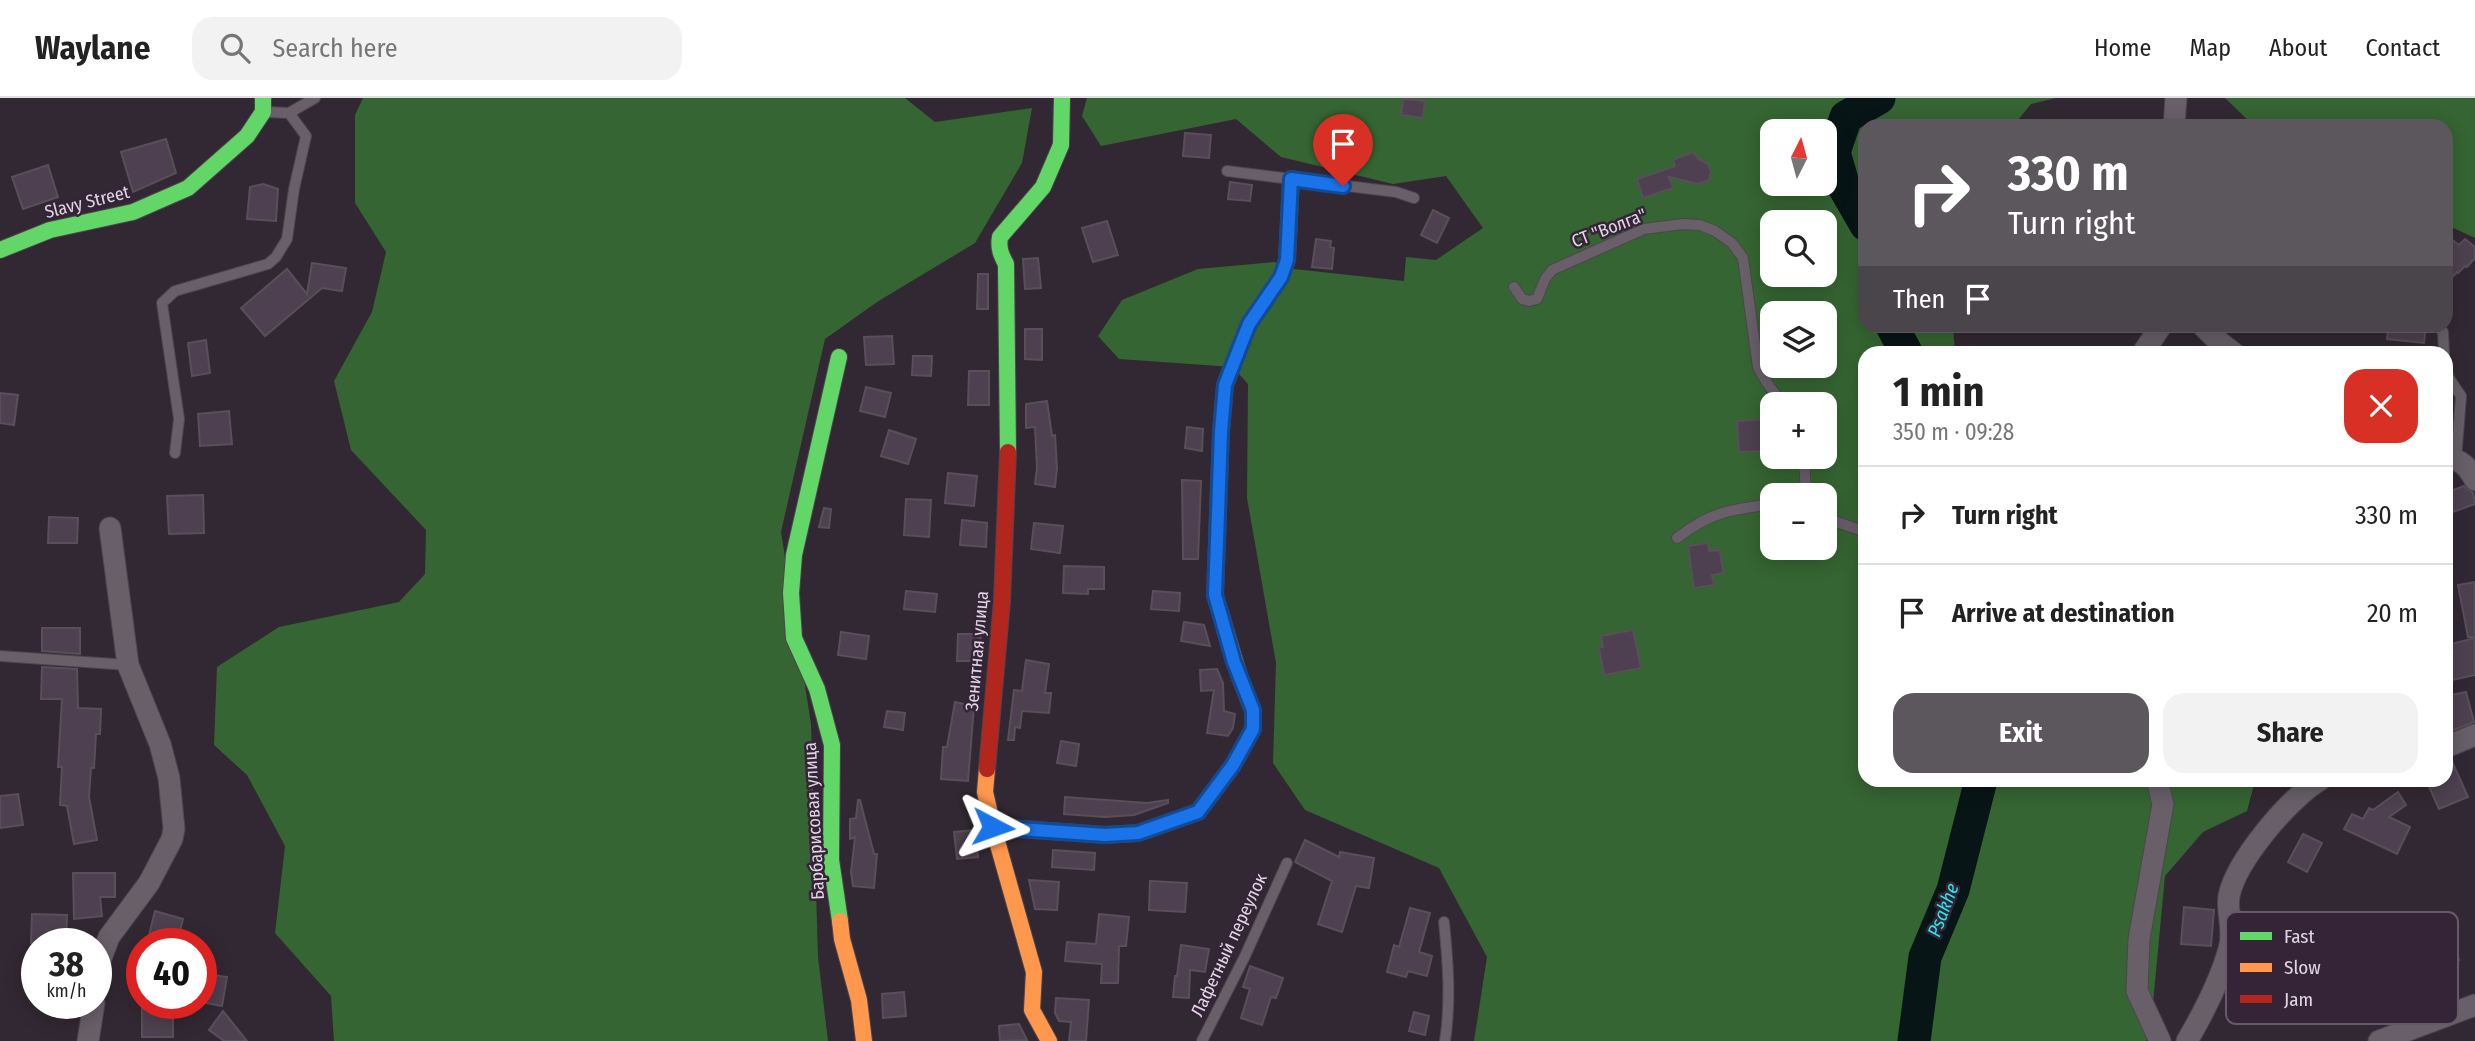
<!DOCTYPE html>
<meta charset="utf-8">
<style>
body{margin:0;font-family:"Fira Sans Condensed",sans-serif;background:#f2f2f2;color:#222;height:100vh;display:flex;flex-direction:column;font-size:26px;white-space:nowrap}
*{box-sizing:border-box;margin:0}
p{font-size:23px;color:#767676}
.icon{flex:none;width:38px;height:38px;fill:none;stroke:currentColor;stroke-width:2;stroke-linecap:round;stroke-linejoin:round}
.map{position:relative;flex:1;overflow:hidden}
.sheet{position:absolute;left:1858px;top:248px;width:595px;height:441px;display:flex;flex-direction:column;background:#fff;border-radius:21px;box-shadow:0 4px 18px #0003}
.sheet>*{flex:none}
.guide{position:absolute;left:1858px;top:21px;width:595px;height:214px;border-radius:21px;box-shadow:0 4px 18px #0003;background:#5c575d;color:#fff;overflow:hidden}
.needle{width:46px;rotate:6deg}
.fabs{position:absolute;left:1760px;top:21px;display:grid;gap:14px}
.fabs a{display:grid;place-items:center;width:77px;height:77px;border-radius:14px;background:#fff;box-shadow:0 4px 18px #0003;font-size:35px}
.speed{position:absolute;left:21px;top:830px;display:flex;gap:14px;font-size:35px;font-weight:700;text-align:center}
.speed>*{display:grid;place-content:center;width:91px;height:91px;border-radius:50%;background:#fff;box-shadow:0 4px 18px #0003;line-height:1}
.speed small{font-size:18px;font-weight:400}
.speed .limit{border:10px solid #d22;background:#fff;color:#111}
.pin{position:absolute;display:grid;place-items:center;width:60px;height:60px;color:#fff;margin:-72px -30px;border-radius:50% 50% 50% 0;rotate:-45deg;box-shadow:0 0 7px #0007}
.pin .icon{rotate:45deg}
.me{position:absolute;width:77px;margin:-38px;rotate:94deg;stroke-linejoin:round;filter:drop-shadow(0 0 5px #0008)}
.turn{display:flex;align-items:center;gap:24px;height:147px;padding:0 35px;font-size:32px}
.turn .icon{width:91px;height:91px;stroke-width:2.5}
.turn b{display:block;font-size:49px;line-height:60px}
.then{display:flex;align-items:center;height:66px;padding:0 35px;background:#0003;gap:14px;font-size:26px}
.round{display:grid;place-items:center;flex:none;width:74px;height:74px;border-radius:21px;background:#f2f2f2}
.head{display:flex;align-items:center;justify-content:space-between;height:119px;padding:0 35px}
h1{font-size:42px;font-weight:700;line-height:52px}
.cta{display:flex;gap:14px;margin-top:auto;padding:14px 35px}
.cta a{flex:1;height:80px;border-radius:21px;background:#5c575d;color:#fff;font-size:28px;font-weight:700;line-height:80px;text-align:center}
.cta a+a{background:#f2f2f2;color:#222}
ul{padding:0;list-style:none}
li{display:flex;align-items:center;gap:21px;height:98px;padding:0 35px;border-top:2px solid #e0e0e0}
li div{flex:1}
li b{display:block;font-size:26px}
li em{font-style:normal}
header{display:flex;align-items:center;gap:42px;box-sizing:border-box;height:98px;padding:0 35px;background:#fff;border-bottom:2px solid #e0e0e0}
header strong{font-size:33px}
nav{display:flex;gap:38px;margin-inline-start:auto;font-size:24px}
.search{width:490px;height:63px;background:#f2f2f2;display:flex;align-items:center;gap:18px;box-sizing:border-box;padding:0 24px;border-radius:21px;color:#767676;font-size:26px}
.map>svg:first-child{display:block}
</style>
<header>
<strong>Waylane</strong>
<div class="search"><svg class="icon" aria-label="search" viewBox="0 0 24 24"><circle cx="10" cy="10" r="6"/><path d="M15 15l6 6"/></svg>Search here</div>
<nav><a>Home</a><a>Map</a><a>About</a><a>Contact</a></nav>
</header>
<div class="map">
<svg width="2475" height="943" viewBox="0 0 2475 943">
<rect width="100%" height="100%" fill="#322833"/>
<path fill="#356532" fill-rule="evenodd" d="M363 0H905L935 24 1032 10 1022 65 975 145 877 204 825 241 781 434 811 626 818 859 828 943H334L331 898 275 835 285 748 247 677 214 647 217 569 279 529 399 504 425 476 426 432 351 352 334 283 372 214 386 154 355 105V17Z
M1087 0H2056L2031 6 2013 28H1866V228H1953L1955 255 1866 256V682L2255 683 2247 713 2203 734 2165 778 2150 937 2146 943H1474L1487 859 1439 770 1305 712 1273 665 1276 565 1247 400 1248 286 1233 269 1119 261 1098 238 1122 202 1198 171 1274 164 1294 171 1404 183 1406 159 1436 162 1483 130 1446 78 1393 86 1281 59 1236 21 1101 48 1082 18ZM1773 33H1825V86H1773ZM1773 124H1825V177H1773ZM1773 215H1825V268H1773ZM1773 306H1825V359H1773ZM1773 397H1825V450H1773Z
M2225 0H2475V140L2447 127 2446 28H2254Z"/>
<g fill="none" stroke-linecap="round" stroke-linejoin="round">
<path stroke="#081516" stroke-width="33" d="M1866 127 1844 89 1834 54 1846 19 1879 0
M1892 228 1907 256
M1914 943 1925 859 1953 792 1981 682"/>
</g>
<path fill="#4e4050" stroke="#584f59" stroke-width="2" d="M1403 1 1425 3 1423 20 1401 17Z
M1185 35 1211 37 1209 60 1183 58Z
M166 41 176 75 133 94 121 54Z
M1693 54 1698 61 1708 66 1711 74 1709 82 1698 86 1669 79 1673 90 1643 100 1637 81 1675 68 1673 62Z
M48 67 58 99 23 111 12 79Z
M1230 84 1252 87 1250 103 1228 101Z
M263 86 278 91 276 123 247 121 250 89Z
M1433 112 1449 120 1437 145 1421 137Z
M1107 123 1118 157 1093 164 1082 130Z
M2446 137 2459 147 2465 141 2475 149V160L2467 169 2465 168 2458 175 2457 174 2446 186Z
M1316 141 1331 143 1330 149 1334 150 1332 171 1312 169Z
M1038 160 1041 190 1025 191 1023 161Z
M312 165 346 170 342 193 322 190 265 238 241 210 287 171 307 196Z
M978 176H988V211H977Z
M2388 228H2426L2424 245 2387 241Z
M1025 231H1042V262L1025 261Z
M892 238 894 266 866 267 864 239Z
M206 242 210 275 192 278 188 245Z
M913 258H932L931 278 912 277Z
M969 273H989V307H968Z
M866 289 891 295 885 319 860 313Z
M0 295 18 297 14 327 0 325Z
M1047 303 1052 338 1055 337 1057 370 1055 389 1035 386 1037 370 1035 329 1026 330V306Z
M229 313 232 346 200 348 198 316Z
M1765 321 1767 353 1739 354 1737 323Z
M1187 329 1203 331 1202 353 1185 350Z
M889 332 916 341 908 366 881 358Z
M948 375 977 378 974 408 945 405Z
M1182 382 1201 383 1198 461H1183Z
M2464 388 2473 395 2475 406 2450 415 2446 407V395Z
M203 397 204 435 169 436 167 398Z
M906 401 931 402 929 439 904 437Z
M824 410 831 411 829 430 819 429Z
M49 419 78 420 77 445H48Z
M962 422 987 425 986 449 960 447Z
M1034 425 1063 428 1060 455 1031 451Z
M1708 445 1709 453 1720 452 1723 475 1712 477 1714 487 1694 490 1688 448Z
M1064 468 1104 469V491H1088V496L1063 495Z
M2475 484V539H2468L2458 487Z
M906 493 937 496 935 514 904 511Z
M1153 493 1180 495 1179 513 1151 511Z
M1184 524 1204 527 1210 548 1181 543Z
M42 530H80V556L42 553Z
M1633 532 1641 570 1604 577 1599 550 1603 549 1601 538Z
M841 534 869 538 866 561 838 557Z
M958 536H981L978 563H957Z
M2475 540V577L2452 582 2446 557 2453 554 2451 546Z
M1026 562 1049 566 1045 595H1051L1049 615 1022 613 1020 630 1015 629 1014 642H1008L1014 592 1022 593Z
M42 569 77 571 78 610 101 611 100 636H96L94 670H91L89 699 97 742 74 746 67 708 60 707 62 669H58L62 601H41Z
M1217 571 1223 585 1224 613 1235 616 1233 630 1228 638 1207 635 1214 592 1201 593 1200 572Z
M2466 594 2474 624 2446 635V598Z
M955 604 974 608 968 683 941 681 943 649H947Z
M887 613 905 615 903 632 884 629Z
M1061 643 1079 646 1076 668 1057 665Z
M2451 661 2468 699 2439 711 2426 682H2446V662Z
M2398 694 2406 707 2389 719 2410 729 2397 756 2344 731 2352 716 2363 721 2369 710 2373 712Z
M18 696 23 727 0 730V698Z
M1065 699 1147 705 1168 702V705L1134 717 1105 719 1064 716Z
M858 702H860L874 756H877L874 790 853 788 851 774 855 739 850 741V721L856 720Z
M975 732 978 759 957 761 954 734Z
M2303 736 2322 745 2307 774 2288 764Z
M1305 742 1339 759 1340 754 1374 760 1369 790 1356 788 1342 834 1318 826 1332 783 1295 764Z
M1053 752 1095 755 1094 772 1052 769Z
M73 775H115V799H100L102 818 74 821Z
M1029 782 1059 784 1057 812 1035 811Z
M1150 783 1187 785 1185 814 1149 812Z
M2184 809 2214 812 2211 848 2181 846Z
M1410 810 1430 815 1419 854 1432 858 1427 878 1408 873 1406 879 1387 874 1394 847 1399 849Z
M155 813 183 821 177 845 149 837Z
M32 816 67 817 66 845H31Z
M1099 816 1129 819 1126 848H1119L1118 885H1101L1102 866 1065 863 1067 844 1096 846Z
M2450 836 2459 862 2429 872 2421 845Z
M1181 847 1209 851 1205 874 1190 872 1189 900 1173 899 1175 878H1177Z
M1250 868 1283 880 1276 900 1271 899 1262 927 1241 920 1250 891 1243 889Z
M201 875 227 879 222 908 201 904Z
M904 894 906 918 883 920 882 896Z
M1056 900 1089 902 1086 943H1069L1071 924 1059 923 1055 915Z
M142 908H173V939H142Z
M223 913 247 943H224L209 932Z
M1414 914 1429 918 1425 937 1409 933Z
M1019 926 1027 942 1000 943 999 928Z"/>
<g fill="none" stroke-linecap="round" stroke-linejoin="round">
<g stroke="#4d454e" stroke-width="12">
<path id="lane" d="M289 15 315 0
M1227 73 1396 94 1414 100
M1514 189 1522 201 1529 203 1537 201 1545 181 1552 172 1644 131 1683 126 1700 127 1715 133 1732 145 1743 160 1758 269 1767 285 1783 306
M2438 228 2443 234 2444 256
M2446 271 2449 280 2461 298 2456 361
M175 355 179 321 162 205 175 193 268 166 276 159 287 141 294 91 306 38 289 15 266 14
M1804 359 1806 397
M1825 420 1866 434
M1677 440C1710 414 1732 411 1773 406
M0 558 128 567
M1444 824C1448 864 1451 903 1445 943
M1202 943 1245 858 1287 765"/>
</g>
<g stroke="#4d454e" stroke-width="23">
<path id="street" d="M2174 28 2176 0
M2203 228 2217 242 2235 256
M2142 256 2161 228
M2446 360C2461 361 2468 369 2475 382
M2446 649 2475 637
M2157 682 2163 706 2139 841 2137 893 2160 943
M96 889 100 863 109 839 149 785 172 741 174 731 169 680 160 646 128 567 110 430
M88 943 94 905
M2187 943C2204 914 2220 883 2229 851 2235 832 2226 814 2229 798 2236 763 2289 700 2320 682
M2379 943 2475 907"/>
</g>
<g stroke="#4d454e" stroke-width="18">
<path id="fast" d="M0 152 50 132 133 114 188 90 247 38 263 14V0
M839 259 794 457 791 495 794 540 817 591 832 647 831 762 840 823
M1008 354 1006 166C1001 157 998 150 1000 139L1043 89 1061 47 1062 0
M1240 580 1215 497 1221 334 1225 287 1249 226 1265 203"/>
</g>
<g stroke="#4d454e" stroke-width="18">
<path id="slow" d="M1265 203 1281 179 1287 162 1291 81
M987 671 985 694 993 729 1034 874 1032 912 1049 943
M993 729 1105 737 1138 735 1198 714 1233 667 1253 631V613L1240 580
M840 823 842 841 859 902 864 943"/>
</g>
<g stroke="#4d454e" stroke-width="18">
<path id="jam" d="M987 671 1002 503 1008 354"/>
</g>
<use href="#lane" stroke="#685f69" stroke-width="10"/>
<use href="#street" stroke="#685f69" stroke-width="21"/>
<use href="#fast" stroke="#63d668" stroke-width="16"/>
<use href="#slow" stroke="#ff974d" stroke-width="16"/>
<use href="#jam" stroke="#b3261e" stroke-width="16"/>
</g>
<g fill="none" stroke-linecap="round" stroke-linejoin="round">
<g stroke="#114b97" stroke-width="18">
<path id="route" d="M993 729 1105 737 1138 735 1198 714 1233 667 1253 631V612L1234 564 1215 497 1221 334 1225 287 1241 246 1249 226 1281 179 1287 162 1291 81 1343 88"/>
</g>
<use href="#route" stroke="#1a73e8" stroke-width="12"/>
</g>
<g text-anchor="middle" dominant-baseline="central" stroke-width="5" stroke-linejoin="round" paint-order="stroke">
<g font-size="18" fill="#e0d5e2" stroke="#352437">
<text transform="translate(87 104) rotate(-14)">Slavy Street</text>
<text transform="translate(1609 130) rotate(-21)">СТ "Волга"</text>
<text transform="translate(977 553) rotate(-85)">Зенитная улица</text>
<text transform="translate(814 723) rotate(-93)">Барбарисовая улица</text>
<text transform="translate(1229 847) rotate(-65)">Лафетный переулок</text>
</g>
<g font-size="19" font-style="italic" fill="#24e8ea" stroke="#352437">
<text transform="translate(1943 812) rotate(-69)">Psakhe</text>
</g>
</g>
<rect x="2226" y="814" width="232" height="112" rx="10" fill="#352437" stroke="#68596a" stroke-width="2"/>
<rect x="2240" y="834" width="32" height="8" fill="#63d668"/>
<rect x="2240" y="865" width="32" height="9" fill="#ff974d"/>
<rect x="2240" y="897" width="32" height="8" fill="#b3261e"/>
<g font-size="19" fill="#e0d5e2">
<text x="2284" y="845">Fast</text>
<text x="2284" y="876">Slow</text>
<text x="2284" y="908">Jam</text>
</g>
</svg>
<div class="fabs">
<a><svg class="needle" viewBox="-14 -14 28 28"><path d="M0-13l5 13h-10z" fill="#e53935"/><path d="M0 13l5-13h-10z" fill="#767676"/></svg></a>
<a><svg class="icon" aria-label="search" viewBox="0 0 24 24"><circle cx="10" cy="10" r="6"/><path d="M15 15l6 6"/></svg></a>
<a><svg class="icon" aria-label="layers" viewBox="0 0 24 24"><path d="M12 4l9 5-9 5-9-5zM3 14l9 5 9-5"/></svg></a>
<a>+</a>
<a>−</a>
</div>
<div class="speed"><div>38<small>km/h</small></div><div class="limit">40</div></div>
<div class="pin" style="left:1343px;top:88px;background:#d93025"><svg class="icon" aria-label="arrive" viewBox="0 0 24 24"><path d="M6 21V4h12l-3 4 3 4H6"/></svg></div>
<svg class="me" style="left:993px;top:729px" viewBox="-20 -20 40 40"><path d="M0-17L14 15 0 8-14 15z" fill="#1a73e8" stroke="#fff" stroke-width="4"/></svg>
<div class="guide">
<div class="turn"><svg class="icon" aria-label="right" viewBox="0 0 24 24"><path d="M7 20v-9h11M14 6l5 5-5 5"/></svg><div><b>330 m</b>Turn right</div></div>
<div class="then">Then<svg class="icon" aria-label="arrive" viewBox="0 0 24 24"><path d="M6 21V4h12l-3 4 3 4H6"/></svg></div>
</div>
<section class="sheet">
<div class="head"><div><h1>1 min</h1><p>350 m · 09:28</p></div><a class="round" style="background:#d93025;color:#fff"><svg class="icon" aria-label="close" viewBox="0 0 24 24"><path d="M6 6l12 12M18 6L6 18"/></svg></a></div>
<ul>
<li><svg class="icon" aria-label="right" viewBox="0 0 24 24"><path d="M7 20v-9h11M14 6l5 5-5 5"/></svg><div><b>Turn right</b></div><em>330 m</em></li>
<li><svg class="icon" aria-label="arrive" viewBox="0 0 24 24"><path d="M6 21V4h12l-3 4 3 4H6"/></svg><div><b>Arrive at destination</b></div><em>20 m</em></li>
</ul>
<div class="cta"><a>Exit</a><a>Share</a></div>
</section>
</div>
